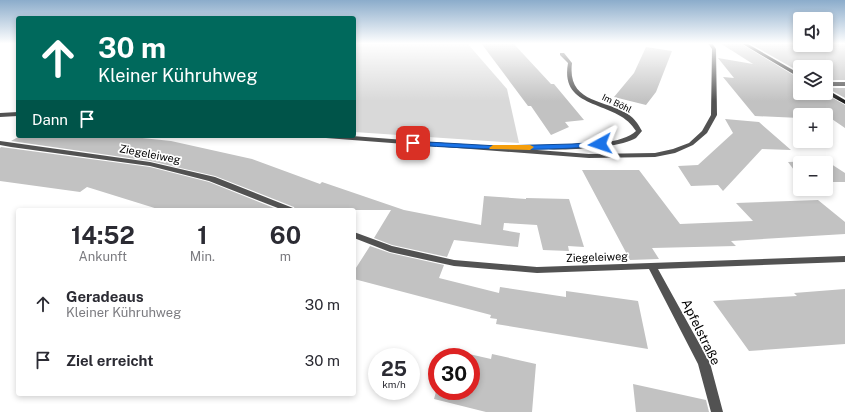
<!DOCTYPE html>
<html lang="de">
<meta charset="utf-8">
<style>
body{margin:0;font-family:"Public Sans",sans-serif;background:#f2f2f3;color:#2b2b33;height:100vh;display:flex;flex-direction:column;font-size:15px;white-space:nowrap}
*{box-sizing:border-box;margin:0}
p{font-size:13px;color:#7c7c81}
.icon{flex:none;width:22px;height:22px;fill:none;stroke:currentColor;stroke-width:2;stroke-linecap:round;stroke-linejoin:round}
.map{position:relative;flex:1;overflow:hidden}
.panel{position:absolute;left:16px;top:208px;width:340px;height:188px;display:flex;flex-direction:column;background:#fff;border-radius:4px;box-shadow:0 2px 6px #0003}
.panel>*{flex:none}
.hud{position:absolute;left:16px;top:16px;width:340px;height:122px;border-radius:4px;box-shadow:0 2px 6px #0003;background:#00695c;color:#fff;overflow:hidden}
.controls{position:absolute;left:793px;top:12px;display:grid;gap:8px}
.controls a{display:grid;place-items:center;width:40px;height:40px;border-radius:4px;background:#fff;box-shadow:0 2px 6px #0003;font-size:20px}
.speed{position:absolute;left:368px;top:348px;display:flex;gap:8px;font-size:20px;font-weight:700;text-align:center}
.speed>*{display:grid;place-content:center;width:52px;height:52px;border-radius:50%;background:#fff;box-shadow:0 2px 6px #0003;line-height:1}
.speed small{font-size:10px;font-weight:400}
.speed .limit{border:6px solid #d22;background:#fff;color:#111}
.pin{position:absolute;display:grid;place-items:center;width:34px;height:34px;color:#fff;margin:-17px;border-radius:8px;box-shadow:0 2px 6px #0006}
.me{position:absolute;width:44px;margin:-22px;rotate:265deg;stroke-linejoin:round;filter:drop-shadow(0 0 3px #0008)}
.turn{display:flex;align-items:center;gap:14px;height:84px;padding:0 16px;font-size:18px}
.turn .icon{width:52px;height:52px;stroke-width:2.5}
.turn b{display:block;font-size:28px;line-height:34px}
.then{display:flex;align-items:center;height:38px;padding:0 16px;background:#0003;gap:8px;font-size:15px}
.eta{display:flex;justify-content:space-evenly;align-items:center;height:68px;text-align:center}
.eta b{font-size:24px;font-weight:700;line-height:28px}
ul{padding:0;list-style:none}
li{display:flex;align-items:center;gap:12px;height:56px;padding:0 16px}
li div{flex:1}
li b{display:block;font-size:15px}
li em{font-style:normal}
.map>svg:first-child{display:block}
</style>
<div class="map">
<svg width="845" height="412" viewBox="0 0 845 412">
<rect width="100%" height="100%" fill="#fff"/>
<path fill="#d9d9d9" d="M354 43H467L507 89 519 143 354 132Z"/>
<path fill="#c2c2c2" d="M481 43H513L551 84H554L584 120 565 122 569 127 551 135 531 106H528Z
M720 43H740L800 79V93H824L845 105V128L826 115H800V118L755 116 723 77 734 78 718 58 753 64Z
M749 43H800V45H826V43H845V80H826V67H800V72Z
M646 47 672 51 656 92 646 105 614 97 634 73Z
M826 88H845V98L827 88Z
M725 119 759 122 791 150 762 149 723 191 718 185 691 186 678 166 698 165 733 133Z
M20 136H123L171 141 252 159 320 184 322 182 404 210 481 225 484 196 526 199V198L569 199 584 247 568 246 569 251 543 250 537 225 504 223 503 230 520 233 518 247 454 240 447 257 392 245 374 238 391 210H295L294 207 215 176 150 161 11 141Z
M1 147 150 167 209 182 279 210H161L87 187 80 192 0 181V148Z
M819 161 828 162 845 173V182H826V163H800V178L788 162Z
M582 170H639L680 224 753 221 736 203 818 200 845 222V234L731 241 736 246 652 248 659 259 630 260Z
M370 246 390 253 444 265 439 278 499 293 500 287 566 297V291L638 301 648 349 496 324 497 319 490 318 491 315 354 279V271Z
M845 289V344L749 351 713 301 797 296 794 293Z
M447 349 491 359 492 354 536 364 532 412H486L434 399 437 388V391H471V357H445Z
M633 384 706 400 709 412H636Z"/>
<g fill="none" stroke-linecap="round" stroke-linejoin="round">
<path fill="#525252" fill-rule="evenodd" d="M708 43H712L716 49 717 115 707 133 693 145 675 153 655 157 589 158 326 138 323 136H352L589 154 655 153 673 149 689 143 702 131 711 115 712 49Z
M560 53H564L572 63C567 103 604 99 628 114 635 119 638 124 642 131 640 133 638 136 636 138 621 148 557 152 539 148V146L541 145C564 145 620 147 636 131 618 99 559 112 568 63L560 55Z
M826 82H845V86H826Z
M18 112V116L0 117V113Z
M0 141 150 162 215 177 293 208 294 210H283L209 181 150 166 11 147 0 145Z
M354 232 392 246 454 260 537 267 845 256V262L658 269 710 363 723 412H711L698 364 649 269 537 273 454 266 390 252 354 238Z"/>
<path fill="#1f1f1f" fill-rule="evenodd" d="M741 43H746L800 74V78Z
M826 89 845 100V104L825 93Z"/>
</g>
<linearGradient id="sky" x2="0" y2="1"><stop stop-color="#8baccb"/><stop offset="0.43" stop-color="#fff"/><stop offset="1" stop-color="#fff" stop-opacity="0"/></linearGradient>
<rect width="845" height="101" fill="url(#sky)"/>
<path fill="#1a73e8" stroke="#114b97" d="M410 141 498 146 572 144 600 142 604 144 600 146C537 152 476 149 413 145L410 144Z"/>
<path fill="#f59e0b" d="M493 145H530L534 147 530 150 490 149 489 148Z"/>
<g text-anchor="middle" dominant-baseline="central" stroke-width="3.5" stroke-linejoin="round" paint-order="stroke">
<g font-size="9" fill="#000" stroke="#fff">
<text transform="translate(617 103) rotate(26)">Im Böhl</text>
</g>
<g font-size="11" fill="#000" stroke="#fff">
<text transform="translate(150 154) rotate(11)">Ziegeleiweg</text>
<text transform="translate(597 257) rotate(-2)">Ziegeleiweg</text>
</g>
<g font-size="13" fill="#000" stroke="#fff">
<text transform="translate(701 332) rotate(64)">Apfelstraße</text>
</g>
</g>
</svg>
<div class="controls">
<a><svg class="icon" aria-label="sound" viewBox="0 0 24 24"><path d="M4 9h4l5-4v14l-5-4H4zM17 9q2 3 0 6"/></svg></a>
<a><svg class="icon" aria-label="layers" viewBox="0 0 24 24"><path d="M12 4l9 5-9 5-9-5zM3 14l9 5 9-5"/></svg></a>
<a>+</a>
<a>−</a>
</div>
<div class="speed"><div>25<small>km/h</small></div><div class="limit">30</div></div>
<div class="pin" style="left:413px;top:143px;background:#d93025"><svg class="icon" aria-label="arrive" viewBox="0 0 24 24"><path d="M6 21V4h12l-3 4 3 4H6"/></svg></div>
<svg class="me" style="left:600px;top:144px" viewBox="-20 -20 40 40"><path d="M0-17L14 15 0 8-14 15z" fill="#1a73e8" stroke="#fff" stroke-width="4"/></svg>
<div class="hud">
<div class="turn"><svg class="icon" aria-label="ahead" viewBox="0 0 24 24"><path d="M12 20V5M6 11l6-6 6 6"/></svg><div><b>30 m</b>Kleiner Kühruhweg</div></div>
<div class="then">Dann<svg class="icon" aria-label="arrive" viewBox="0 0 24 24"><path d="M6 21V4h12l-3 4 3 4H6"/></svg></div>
</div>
<section class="panel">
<div class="eta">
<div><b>14:52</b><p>Ankunft</p></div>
<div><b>1</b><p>Min.</p></div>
<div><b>60</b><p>m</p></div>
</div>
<ul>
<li><svg class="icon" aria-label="ahead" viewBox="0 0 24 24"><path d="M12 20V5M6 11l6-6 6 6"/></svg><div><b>Geradeaus</b><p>Kleiner Kühruhweg</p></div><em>30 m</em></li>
<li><svg class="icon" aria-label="arrive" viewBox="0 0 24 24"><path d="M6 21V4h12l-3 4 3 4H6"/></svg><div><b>Ziel erreicht</b></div><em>30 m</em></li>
</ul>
</section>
</div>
